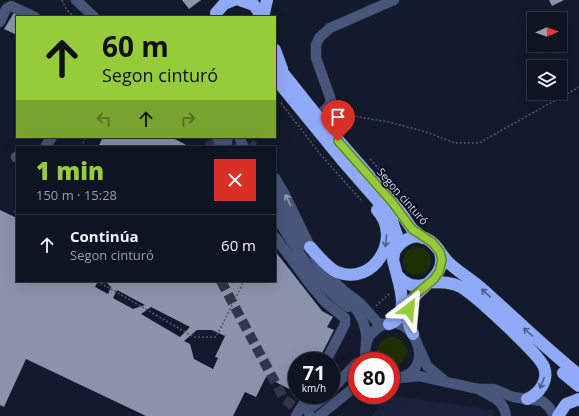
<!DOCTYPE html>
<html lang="es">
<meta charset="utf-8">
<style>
body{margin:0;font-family:"Open Sans",sans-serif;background:#1c212e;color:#f1f3f6;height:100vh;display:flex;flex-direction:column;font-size:15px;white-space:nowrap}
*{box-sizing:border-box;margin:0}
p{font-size:13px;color:#9b9ea5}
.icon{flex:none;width:22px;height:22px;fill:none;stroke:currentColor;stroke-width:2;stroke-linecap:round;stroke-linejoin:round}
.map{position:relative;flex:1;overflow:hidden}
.sheet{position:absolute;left:16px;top:146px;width:260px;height:136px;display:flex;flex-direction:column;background:#0e1421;border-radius:0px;box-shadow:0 4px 16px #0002,0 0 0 1px #2e333f}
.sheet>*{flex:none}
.top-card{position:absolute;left:16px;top:16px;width:260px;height:122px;border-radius:0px;box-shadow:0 4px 16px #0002,0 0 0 1px #2e333f;background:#96cc3a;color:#111;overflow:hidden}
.needle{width:26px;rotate:88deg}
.controls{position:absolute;left:527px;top:12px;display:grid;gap:8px}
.controls a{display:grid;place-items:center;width:40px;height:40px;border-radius:0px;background:#0e1421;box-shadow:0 4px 16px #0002,0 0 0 1px #2e333f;font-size:20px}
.speed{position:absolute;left:288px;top:352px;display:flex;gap:8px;font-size:20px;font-weight:700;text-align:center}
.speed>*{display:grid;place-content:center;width:52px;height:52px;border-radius:50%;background:#0e1421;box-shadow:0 4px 16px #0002,0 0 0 1px #2e333f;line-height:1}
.speed small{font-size:10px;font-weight:400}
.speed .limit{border:6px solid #d22;background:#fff;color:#111}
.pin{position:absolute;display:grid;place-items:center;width:34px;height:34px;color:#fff;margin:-41px -17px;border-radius:50% 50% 50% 0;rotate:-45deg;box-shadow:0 0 4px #0007}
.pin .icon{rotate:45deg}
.me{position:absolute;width:44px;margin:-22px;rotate:29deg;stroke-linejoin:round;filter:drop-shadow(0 0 3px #0008)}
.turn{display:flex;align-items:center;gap:14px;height:84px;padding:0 20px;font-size:18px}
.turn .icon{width:52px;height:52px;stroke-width:2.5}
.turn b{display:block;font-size:28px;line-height:34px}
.lanes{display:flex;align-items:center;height:38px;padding:0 20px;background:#0003;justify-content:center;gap:20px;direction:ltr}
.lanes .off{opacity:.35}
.round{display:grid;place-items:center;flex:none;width:42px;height:42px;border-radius:0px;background:#1c212e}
.summary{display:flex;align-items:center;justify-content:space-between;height:68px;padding:0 20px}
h1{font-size:24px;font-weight:800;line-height:30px;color:#96cc3a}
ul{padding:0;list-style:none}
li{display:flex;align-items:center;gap:12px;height:60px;padding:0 20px;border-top:1px solid #2e333f}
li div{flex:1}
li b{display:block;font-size:15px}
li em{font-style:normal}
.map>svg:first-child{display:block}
</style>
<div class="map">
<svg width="579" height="416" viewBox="0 0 579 416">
<rect width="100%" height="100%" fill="#131a2c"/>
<path fill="#1a223a" d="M386 395 493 410V416H372Z"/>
<path fill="#1f2f04" d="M403 261a14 14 0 1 1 28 0a14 14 0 1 1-28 0Z
M389 337C412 336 413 366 391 366V361H380C374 351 378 341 389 337Z"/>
<path fill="#8a93ab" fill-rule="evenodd" d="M182 0H201L189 9Z
M549 0H564L552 6Z
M15 11 27 17H17V35L4 29Z
M103 137H171L190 147H98Z
M0 210 17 218V281H98L95 287 108 294 111 287 105 281H275V251L322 311 333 317 327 327 334 330 318 361H297V393L266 377 256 397 245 392 233 416H146L26 359 4 407 0 405ZM117 290 145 305 133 309 113 298ZM151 307 190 327 180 337 141 314ZM197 330H212L225 336 215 357 218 358 213 369 194 359 190 344 184 341Z"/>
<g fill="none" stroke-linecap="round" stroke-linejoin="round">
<path stroke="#303748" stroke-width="10" stroke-dasharray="10 5" stroke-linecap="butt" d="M207 147C220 138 241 137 254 147
M221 281 284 399 297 409H308"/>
<g stroke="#2e3546" stroke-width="11">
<path id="minor" d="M76 0 94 17
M0 22 6 9 11 6 35 17
M318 117 329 106 331 100 316 58V45L319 38 330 28 394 0
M217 137 221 147
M239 137 244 147
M45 147 52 137
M226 147 228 137
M16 157H17
M275 178 284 193 317 261 327 275 343 290 360 303 378 323 388 325
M275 196 303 245
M275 215C296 248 315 283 348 307
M275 237 313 288 326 303 345 318V324L326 361
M344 298C359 308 368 326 366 344
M420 350 427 366 444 380
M367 361C364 351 365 340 373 332 408 296 447 376 391 379
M400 378 419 376 478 389H494L513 397 542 401 548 406 555 416
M331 390 357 363
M480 390C492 397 504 400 506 416
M306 403 310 416
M313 406 327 395
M296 416C300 408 305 403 309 395
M319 416 357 385"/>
</g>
<g stroke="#2e3546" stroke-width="13">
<path id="highway" d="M240 0 254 5 262 17
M216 13 224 4 234 0
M263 17 267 0
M275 50 282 69
M275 63 318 117 399 210 412 229 423 238
M275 78 342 160 390 215 397 236 393 260 397 275 403 281 411 285 419 286 427 284
M310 247C319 256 326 267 337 272 374 287 403 237 377 210
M396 249C403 239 414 234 425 238 437 243 440 254 448 262 458 272 471 279 481 288 514 317 545 348 579 375
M431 282C441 282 451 282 461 287 475 295 539 354 544 367 549 381 539 394 527 399
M389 324C409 318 401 289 397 275
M413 334C389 288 451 288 440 252
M563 373 579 386
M558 416 566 404 579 399"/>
</g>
<path stroke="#515767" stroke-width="1.5" stroke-dasharray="2 2" stroke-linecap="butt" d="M62 0 66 9 74 17
M281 103 320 154 361 200
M338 107 358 117 389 122 426 132 455 143H479L579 87
M81 147 86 137
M370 159 391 182
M14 211 17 212
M97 281 194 337H216L244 281
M376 306 390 293"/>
<use href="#minor" stroke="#48567c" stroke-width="10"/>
<use href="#highway" stroke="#8faaf7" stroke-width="12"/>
</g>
<defs><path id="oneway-shaft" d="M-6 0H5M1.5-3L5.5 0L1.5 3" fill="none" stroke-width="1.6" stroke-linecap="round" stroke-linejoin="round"/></defs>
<use stroke="#969fb7" href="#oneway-shaft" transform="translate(288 200) rotate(-116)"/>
<g stroke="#4d5d8c">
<use href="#oneway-shaft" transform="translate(386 241) rotate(96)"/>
<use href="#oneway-shaft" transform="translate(486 293) rotate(-137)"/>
<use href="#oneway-shaft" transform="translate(528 332) rotate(-138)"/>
<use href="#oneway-shaft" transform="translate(542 383) rotate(112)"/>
</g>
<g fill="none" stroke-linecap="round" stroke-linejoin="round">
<g stroke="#628526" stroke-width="10">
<path id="route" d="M338 141 392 202 412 229 433 243 440 252 442 260 439 272 434 279 415 295 409 309"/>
</g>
<use href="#route" stroke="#96cc3a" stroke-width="7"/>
</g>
<g text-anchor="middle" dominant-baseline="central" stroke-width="4" stroke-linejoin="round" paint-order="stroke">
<g font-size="11" fill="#d6dbe8" stroke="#0b1022">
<text transform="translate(403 196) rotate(49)">Segon cinturó</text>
</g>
</g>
</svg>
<div class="controls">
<a><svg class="needle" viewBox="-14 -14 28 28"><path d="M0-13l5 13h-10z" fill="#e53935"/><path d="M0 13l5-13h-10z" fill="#9b9ea5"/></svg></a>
<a><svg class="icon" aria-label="layers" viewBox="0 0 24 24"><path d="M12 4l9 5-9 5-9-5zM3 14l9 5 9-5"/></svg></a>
</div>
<div class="speed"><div>71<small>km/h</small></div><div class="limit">80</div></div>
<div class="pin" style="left:338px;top:141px;background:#d93025"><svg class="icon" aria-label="arrive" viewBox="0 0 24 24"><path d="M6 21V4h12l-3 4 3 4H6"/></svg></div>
<svg class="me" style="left:409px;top:309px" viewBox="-20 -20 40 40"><path d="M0-17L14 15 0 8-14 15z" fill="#96cc3a" stroke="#fff" stroke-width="4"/></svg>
<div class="top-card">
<div class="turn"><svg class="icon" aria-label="ahead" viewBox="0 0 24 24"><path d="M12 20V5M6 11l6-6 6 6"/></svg><div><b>60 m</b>Segon cinturó</div></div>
<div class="lanes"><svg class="icon off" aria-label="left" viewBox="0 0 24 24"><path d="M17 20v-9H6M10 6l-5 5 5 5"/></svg><svg class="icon" aria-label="ahead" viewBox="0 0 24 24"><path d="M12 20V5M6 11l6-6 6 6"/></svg><svg class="icon off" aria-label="right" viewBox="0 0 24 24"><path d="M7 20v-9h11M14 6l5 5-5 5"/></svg></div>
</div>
<section class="sheet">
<div class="summary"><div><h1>1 min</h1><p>150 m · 15:28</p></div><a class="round" style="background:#d93025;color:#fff"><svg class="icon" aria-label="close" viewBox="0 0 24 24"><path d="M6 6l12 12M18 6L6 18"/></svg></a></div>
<ul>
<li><svg class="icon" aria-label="ahead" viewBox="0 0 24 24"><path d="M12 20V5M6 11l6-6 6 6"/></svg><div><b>Continúa</b><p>Segon cinturó</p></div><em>60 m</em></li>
</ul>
</section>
</div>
